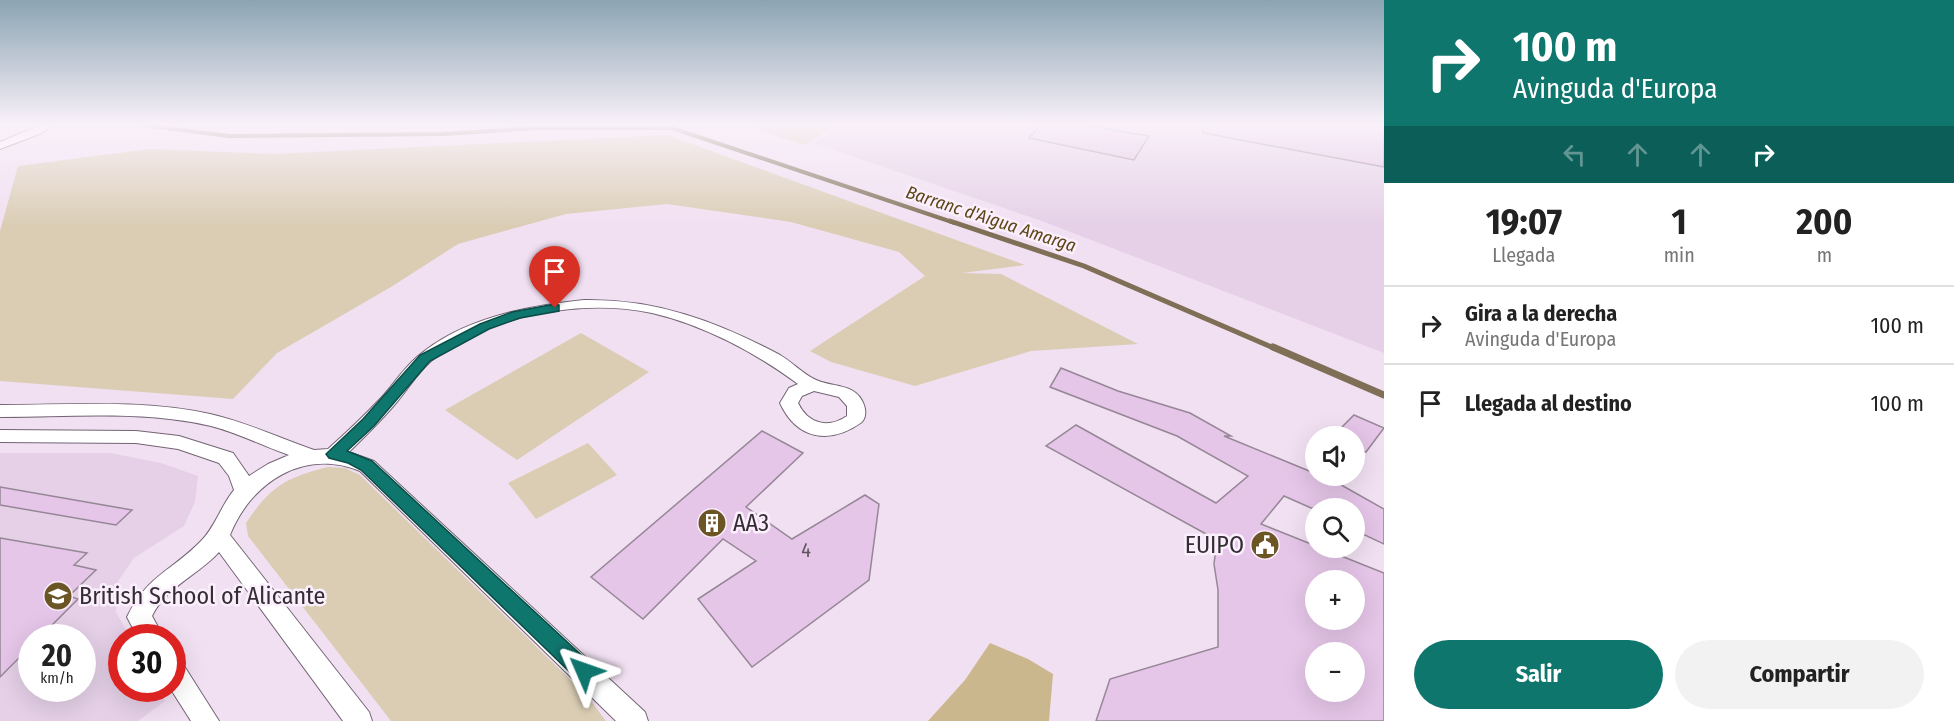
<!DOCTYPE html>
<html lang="es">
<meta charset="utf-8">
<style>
body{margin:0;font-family:"Fira Sans Condensed",sans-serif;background:#f2f2f2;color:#222;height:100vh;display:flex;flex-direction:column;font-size:22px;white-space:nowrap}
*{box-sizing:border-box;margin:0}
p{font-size:20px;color:#767676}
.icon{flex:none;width:33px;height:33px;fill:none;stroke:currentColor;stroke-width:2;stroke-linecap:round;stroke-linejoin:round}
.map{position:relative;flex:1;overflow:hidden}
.side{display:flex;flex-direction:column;background:#fff;width:570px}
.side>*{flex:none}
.hud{background:#0f766e;color:#fff;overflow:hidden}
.buttons{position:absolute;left:1305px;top:426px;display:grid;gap:12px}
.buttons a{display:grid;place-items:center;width:60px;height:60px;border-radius:50%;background:#fff;box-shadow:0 6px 24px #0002;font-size:30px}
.speed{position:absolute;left:18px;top:624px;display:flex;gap:12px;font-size:30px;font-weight:700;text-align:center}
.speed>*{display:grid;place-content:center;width:78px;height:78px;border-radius:50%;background:#fff;box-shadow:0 6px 24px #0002;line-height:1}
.speed small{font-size:15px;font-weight:400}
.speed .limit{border:9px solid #d22;background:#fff;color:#111}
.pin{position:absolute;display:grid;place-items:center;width:51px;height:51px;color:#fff;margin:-62px -26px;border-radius:50% 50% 50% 0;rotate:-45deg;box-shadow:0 0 6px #0007}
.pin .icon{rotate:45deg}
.me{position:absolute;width:66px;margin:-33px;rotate:313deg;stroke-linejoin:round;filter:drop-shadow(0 0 4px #0008)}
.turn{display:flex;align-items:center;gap:21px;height:126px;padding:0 30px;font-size:27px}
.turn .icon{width:78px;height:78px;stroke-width:2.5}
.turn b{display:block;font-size:42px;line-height:51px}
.lanes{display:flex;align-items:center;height:57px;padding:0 30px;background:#0003;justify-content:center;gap:30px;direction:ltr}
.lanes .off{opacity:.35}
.eta{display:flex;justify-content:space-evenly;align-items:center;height:102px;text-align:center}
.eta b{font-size:36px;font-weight:700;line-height:42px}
.button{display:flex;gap:12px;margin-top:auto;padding:12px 30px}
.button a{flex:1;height:69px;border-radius:36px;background:#0f766e;color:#fff;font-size:24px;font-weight:700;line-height:69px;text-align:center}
.button a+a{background:#f2f2f2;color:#222}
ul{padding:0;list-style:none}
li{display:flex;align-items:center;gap:18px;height:78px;padding:0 30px;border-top:2px solid #e0e0e0}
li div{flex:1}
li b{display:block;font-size:22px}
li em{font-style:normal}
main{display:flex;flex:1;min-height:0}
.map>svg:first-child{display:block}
</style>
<main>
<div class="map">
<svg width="1384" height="721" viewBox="0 0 1384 721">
<rect width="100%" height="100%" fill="#f1e0f2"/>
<path fill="#e5d0e7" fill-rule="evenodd" d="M840 125H1384V353L1042 221 813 143Z
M0 453H110L161 463 198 476 195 502 184 526 134 558 118 581 116 612 130 637 122 638V688L159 689 165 701 138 721H0ZM32 638H82V688H32Z"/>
<path fill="#dacdb4" d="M740 125H837L805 145Z
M667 135 1025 265 962 273 1001 274 1138 344 1031 351 915 386 831 362 810 351 925 276 899 252 791 222 667 204 566 214 458 244 391 287 277 353 233 399 0 381V231L18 166 150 149 274 154Z
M581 333 649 372 517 460 445 410Z
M588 443 617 475 536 519 508 483Z
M328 467 345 468 360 475 588 697 606 721H391L248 536 246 523C271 486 285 478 328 467Z"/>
<path fill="#cbb78e" d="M990 643 1028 659 1053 674 1049 721H928L965 680Z"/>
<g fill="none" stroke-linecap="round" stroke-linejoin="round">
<path stroke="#7f6f56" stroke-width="4" d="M143 125 229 136 442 134 536 128H672L955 223"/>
<path stroke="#7f6f56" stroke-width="5" d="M950 221 1084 266 1276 349"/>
<path stroke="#7f6f56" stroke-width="7" d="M1273 347 1384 395"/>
</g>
<path fill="#e5c5e8" stroke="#968797" stroke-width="1.5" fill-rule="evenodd" d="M1041 125H1083L1149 136 1134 160 1029 138Z
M1204 125H1384V167L1203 133Z
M1061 368 1118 391 1190 413 1231 436H1224L1336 482 1384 509V544L1354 530V508H1311L1284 496 1261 524 1384 573V721H1096L1110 679 1218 647V590L1214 564 1217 540 1046 446 1076 425 1216 503 1248 476 1177 436 1050 387ZM1316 580H1354V620H1316ZM1316 652H1354V692H1316Z
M1354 415 1384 428 1366 452 1354 447V436H1333Z
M762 431 803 453 746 507 792 539 865 495 879 504 869 580 752 667 698 599 756 561 723 539 643 619 591 577Z
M0 487 132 510 116 525 0 505Z
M0 538 87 553 74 565 96 570 69 596 78 599 39 638H32V645L0 677Z"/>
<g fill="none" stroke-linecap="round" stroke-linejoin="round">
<g stroke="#736574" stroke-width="2">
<path id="minor" d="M41 125H52L42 133 0 149V142Z
M584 300C657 299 716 321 780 355 792 362 802 373 814 379 831 388 856 382 864 405 866 411 866 417 862 422 830 445 797 440 780 403L789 388 798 384C756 353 704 325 652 313 581 298 488 315 431 361 417 373 408 389 396 403 382 420 365 436 349 452L374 461 645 712 648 721H616L360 471C304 448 251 482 230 535L369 712 372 721H343L219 552C198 575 166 587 152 616L164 638H138L127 617C147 575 172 571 201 541 215 527 221 506 234 490L229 476 219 463 178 449 136 443 0 442V430L136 431 179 436 233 453 249 476 268 464 289 455C263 446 238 433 211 426 143 410 70 417 0 417V405C70 405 142 399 210 414 246 422 279 438 314 450L328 449C346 433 364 416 381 398 393 385 403 369 417 357 462 318 527 306 584 300ZM814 391 839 397 847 406V416C828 429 808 424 798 403L802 396Z
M172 657 181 661 219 721H191L170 688H172Z"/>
</g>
<use href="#minor" fill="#fff" fill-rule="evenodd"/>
</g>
<linearGradient id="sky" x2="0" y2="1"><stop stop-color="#8ba4b3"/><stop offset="0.55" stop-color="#f9f1f9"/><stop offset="1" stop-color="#f9f1f9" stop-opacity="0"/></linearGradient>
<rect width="1384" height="226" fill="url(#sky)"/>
<path fill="#0f766e" stroke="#0a4d48" stroke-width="1.5" d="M555 304 559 305V311L520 318 489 329 430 361 374 426 347 451 372 461 591 664 594 671 591 678 584 681 576 678 361 470 348 463 329 458 326 454 363 419 420 355 480 324 512 312Z"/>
<defs>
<g id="building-disc" transform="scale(1.5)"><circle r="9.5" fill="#6c5525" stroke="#fceffd"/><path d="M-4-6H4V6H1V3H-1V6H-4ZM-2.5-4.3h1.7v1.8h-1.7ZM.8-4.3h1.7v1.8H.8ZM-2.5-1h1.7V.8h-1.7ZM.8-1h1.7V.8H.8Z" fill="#fff"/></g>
<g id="civic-disc" transform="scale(1.5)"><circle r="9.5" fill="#6c5525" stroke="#fceffd"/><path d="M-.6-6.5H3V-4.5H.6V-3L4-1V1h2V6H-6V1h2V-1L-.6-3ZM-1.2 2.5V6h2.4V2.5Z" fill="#fff"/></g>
<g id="school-disc" transform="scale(1.5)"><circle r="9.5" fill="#6c5525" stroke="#fceffd"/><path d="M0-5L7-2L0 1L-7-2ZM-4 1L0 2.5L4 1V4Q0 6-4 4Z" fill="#fff"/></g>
</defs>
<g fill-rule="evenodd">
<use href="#building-disc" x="712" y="523"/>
<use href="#civic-disc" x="1265" y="545"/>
<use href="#school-disc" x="58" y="596"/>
</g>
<g text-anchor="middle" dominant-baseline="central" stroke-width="5" stroke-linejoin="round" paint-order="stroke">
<g font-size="18" font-style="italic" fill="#5c4615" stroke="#fceffd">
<text transform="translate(991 219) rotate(18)">Barranc d'Aigua Amarga</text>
</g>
<g font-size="20" fill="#605461">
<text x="806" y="550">4</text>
</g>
<g font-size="24" fill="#342e34" stroke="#fceffd" text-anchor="start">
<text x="733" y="523">AA3</text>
<text x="1244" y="545" text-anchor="end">EUIPO</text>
<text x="79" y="596">British School of Alicante</text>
</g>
</g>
</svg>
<div class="buttons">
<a><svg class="icon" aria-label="sound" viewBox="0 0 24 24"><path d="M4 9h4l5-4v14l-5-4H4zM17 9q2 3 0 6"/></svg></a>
<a><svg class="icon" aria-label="search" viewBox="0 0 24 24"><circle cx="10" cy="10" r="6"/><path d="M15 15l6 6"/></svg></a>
<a>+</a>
<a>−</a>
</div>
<div class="speed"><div>20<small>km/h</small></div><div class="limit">30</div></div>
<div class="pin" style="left:555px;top:308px;background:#d93025"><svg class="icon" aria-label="arrive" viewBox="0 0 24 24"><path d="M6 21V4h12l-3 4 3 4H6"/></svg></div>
<svg class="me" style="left:584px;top:671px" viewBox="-20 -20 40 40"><path d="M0-17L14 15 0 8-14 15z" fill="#0f766e" stroke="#fff" stroke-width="4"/></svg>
</div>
<section class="side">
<div class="hud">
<div class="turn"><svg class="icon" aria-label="right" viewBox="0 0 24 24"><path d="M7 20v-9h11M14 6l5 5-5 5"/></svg><div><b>100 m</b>Avinguda d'Europa</div></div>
<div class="lanes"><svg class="icon off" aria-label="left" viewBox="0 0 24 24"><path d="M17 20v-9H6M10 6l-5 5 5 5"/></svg><svg class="icon off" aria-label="ahead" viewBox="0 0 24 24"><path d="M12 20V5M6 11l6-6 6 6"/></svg><svg class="icon off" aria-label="ahead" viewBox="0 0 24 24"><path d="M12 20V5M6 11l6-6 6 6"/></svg><svg class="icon" aria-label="right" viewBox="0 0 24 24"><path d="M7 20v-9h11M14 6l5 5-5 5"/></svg></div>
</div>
<div class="eta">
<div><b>19:07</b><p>Llegada</p></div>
<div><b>1</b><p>min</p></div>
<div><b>200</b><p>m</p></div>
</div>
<ul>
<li><svg class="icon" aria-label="right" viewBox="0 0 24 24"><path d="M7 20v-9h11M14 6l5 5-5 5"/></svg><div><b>Gira a la derecha</b><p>Avinguda d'Europa</p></div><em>100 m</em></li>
<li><svg class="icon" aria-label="arrive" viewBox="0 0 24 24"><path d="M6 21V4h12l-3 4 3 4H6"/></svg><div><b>Llegada al destino</b></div><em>100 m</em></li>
</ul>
<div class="button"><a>Salir</a><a>Compartir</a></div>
</section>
</main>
